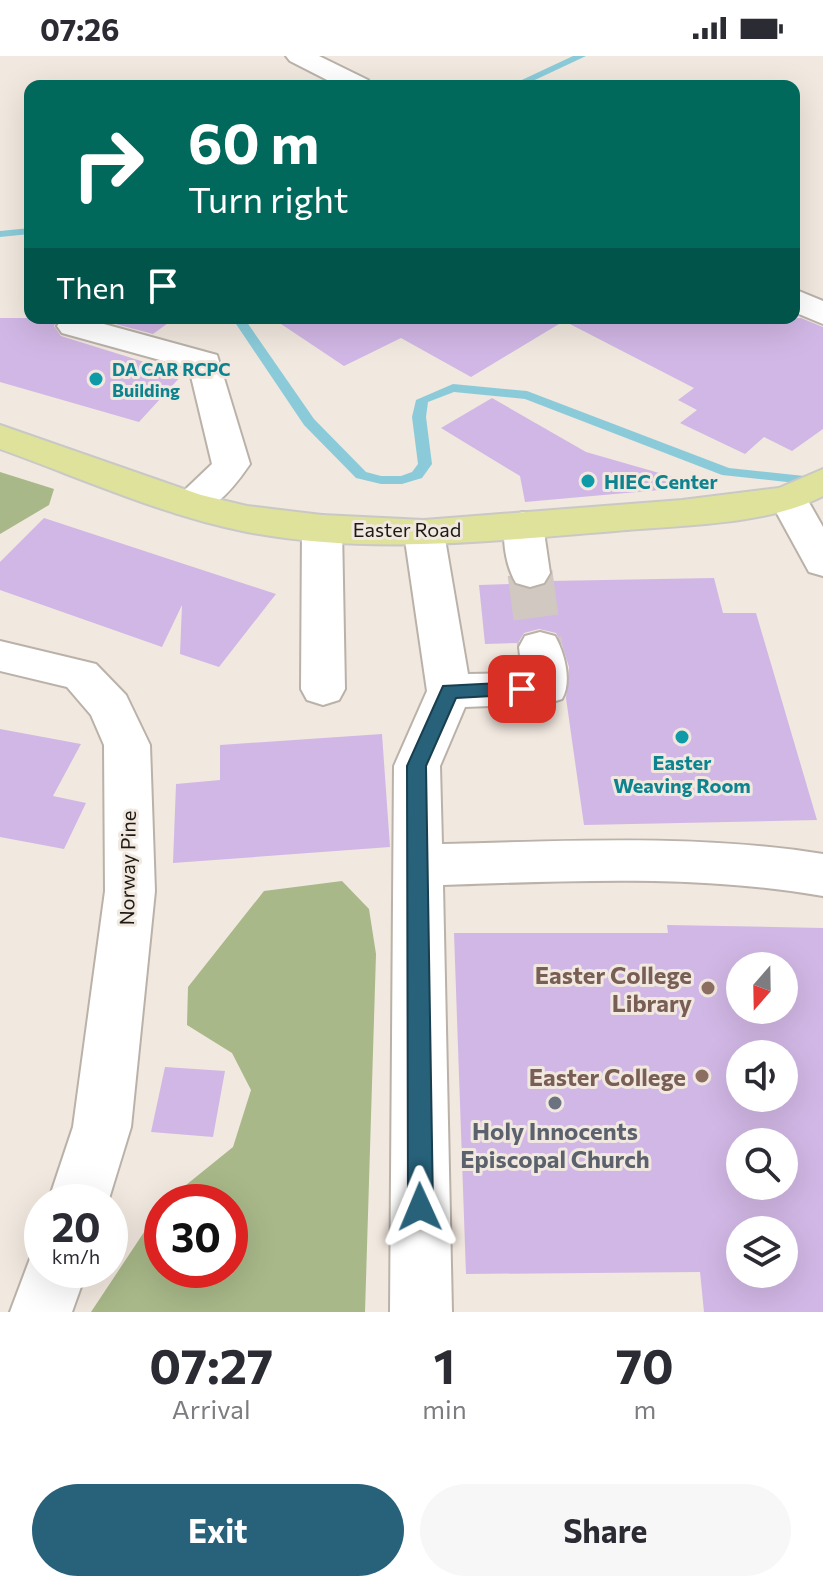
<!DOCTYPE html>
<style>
body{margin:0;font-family:Commissioner,sans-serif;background:#f7f7f7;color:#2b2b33;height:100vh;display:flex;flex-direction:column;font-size:30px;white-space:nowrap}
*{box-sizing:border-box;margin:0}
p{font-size:26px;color:#7c7c81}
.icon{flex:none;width:44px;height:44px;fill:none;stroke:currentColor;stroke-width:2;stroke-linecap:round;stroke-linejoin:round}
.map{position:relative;height:1256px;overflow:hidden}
.drawer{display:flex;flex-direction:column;background:#fff;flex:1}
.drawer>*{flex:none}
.guide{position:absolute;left:24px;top:24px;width:776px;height:244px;border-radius:16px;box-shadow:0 8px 32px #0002;background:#00695c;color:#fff;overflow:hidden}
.needle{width:52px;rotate:200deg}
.tools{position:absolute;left:726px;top:896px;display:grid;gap:16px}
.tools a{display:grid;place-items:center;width:72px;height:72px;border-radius:50%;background:#fff;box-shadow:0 8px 32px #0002;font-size:40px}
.speed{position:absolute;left:24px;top:1128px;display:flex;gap:16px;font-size:40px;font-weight:700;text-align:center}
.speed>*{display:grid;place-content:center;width:104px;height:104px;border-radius:50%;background:#fff;box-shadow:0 8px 32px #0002;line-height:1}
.speed small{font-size:20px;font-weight:400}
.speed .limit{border:12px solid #d22;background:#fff;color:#111}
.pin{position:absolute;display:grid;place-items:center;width:68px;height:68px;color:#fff;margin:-34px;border-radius:16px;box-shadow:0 4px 12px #0006}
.me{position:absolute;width:88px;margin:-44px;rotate:359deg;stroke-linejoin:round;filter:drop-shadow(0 0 6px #0008)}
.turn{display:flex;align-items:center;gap:28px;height:168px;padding:0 32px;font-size:36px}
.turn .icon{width:104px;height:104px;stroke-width:2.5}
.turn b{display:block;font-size:56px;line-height:68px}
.then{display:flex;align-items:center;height:76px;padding:0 32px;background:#0003;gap:16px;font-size:30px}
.eta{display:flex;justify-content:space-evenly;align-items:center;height:136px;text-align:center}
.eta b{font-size:48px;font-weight:700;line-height:56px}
.primary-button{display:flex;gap:16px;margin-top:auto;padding:16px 32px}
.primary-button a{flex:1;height:92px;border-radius:48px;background:#27617a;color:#fff;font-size:32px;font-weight:700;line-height:92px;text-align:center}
.primary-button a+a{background:#f7f7f7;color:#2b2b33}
.status{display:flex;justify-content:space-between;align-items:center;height:56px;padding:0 40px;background:#fff;direction:ltr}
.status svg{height:22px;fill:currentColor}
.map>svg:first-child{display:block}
</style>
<div class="status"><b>07:26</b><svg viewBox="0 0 49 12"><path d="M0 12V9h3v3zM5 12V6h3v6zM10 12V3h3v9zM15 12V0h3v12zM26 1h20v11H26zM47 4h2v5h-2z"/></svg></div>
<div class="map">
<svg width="823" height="1256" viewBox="0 0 823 1256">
<rect width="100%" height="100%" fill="#f1e8df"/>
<path fill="#a8b888" d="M0 416 54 433 49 449 0 478Z
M342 825 369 853 376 898 365 1256H91L162 1149V1214H230V1146H165L233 1091 251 1034 232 997 187 969 188 931 264 835Z"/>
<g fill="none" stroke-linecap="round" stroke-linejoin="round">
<path fill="#8bcbd9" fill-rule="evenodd" d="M573 0H586L522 30H509Z
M30 172V178L0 181V175Z
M232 262H244L314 363 366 416 381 420H401L412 416 418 408 412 361 416 344 453 328 527 335 729 412 823 422V430L722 419 525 343 454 336 428 346 426 361 432 408 422 422 402 428H381L356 422 304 369Z"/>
</g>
<path fill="#d1b7e5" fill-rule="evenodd" d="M0 262H59L54 270 61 280 183 318 139 366 0 326Z
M93 262H175L153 278Z
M272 262H801L823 271V373L792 395 764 381 745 398 680 367 697 354 678 344 694 332 564 265 471 321 401 282 344 310Z
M492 342 586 396 694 427 693 431 525 446 520 420 441 372Z
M44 462 184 508 276 538 219 611 180 598 182 549 162 591 0 534V506Z
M714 522 723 557H756L817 764 584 769 566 642 569 611 561 586 556 577 539 573 524 577 518 587 485 588 479 529 513 528 531 534 549 525Z
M0 673 81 688 53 740 86 747 64 793 0 781Z
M382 678 390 791 173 807 176 728 220 724V689Z
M667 869 823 872V1256H704L700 1216 466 1218 454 877H668ZM740 910H784V954H740ZM740 998H784V1042H740ZM740 1086H784V1130H740ZM740 1174H784V1218H740Z
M165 1011 225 1015 213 1081 151 1076Z"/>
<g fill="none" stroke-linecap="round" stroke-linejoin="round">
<path stroke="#d1c9c1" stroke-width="45" stroke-dasharray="45 22" stroke-linecap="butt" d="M530 517 540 591"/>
<g stroke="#bab2a9" stroke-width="4">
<path id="minor" d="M286 0H319L368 24 372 30H339L290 5Z
M794 233 823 245V268L794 256Z
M62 263 82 262 217 299 250 408C233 433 208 465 175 457L170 448 212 408 189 312 62 277 57 270Z
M788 431 802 434 823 471V520L809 516 769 443 774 434Z
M523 456 537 460 543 469 550 517 544 527 530 531 516 527C506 511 499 476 509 460Z
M322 459 336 463 342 472 345 633 339 644 323 649 307 644 301 633 302 472 308 463Z
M424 464 438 468 444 477 468 618 522 617 519 591 525 580 540 576 555 580C565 598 572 626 562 643L546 648 465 651 440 710 442 788C570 785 696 778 823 798V840C696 818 571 825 443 829L452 1256H390L394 710 427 635 404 477 410 468Z
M0 585 96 608 126 639 150 689 155 835 131 1071 108 1146H48L73 1071 105 835 104 689 91 659 67 631 0 615Z
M42 1189V1214H87L72 1256H10L34 1192Z"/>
</g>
<g stroke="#c9c8c7" stroke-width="4">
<path id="major" d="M0 369 201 439 247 450 322 459 424 464 682 444 779 432 823 413V440C770 468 688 469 627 474 501 484 373 500 247 476 162 459 81 422 0 393Z"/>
</g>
<use href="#minor" fill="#fff" fill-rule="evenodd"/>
<use href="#major" fill="#dfe29b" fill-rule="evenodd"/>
</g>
<path fill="#27617a" stroke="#193f4f" stroke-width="2" d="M522 626 528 628V638L456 642 426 710 433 1151 429 1159 420 1163 411 1159 408 1151 407 710 443 630Z"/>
<g fill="#0f9aa8" stroke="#f1e8df" stroke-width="3">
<circle cx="96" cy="323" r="8"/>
<circle cx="588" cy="425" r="8"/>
<circle cx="682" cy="681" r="8"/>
</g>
<g fill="#8d6e63" stroke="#f1e8df" stroke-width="3">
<circle cx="708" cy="932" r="8"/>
<circle cx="702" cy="1020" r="8"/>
</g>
<circle fill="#6b7280" stroke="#f1e8df" stroke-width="3" cx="555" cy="1047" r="8"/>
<g text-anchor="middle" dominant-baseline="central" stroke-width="6" stroke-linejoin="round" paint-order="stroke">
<g font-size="18" font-weight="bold" fill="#0d838f" stroke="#f1e8df" text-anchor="start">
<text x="112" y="313">DA CAR RCPC<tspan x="112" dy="21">Building</tspan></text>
</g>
<g font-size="20" font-weight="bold" fill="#0d838f" stroke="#f1e8df" text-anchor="start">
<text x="604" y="425">HIEC Center</text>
<text x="682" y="706" text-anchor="middle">Easter<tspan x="682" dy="23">Weaving Room</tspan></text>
</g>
<g font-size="20" fill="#1d1a16" stroke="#f1e8df">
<text x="407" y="473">Easter Road</text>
<text transform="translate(127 812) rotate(-89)">Norway Pine</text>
</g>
<g font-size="24" font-weight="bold" fill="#785e54" stroke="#f1e8df" text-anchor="end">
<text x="692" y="918">Easter College<tspan x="692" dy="28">Library</tspan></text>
<text x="686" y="1020">Easter College</text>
</g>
<g font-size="24" font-weight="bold" fill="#5b616d" stroke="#f1e8df">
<text x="555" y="1074">Holy Innocents<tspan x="555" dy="28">Episcopal Church</tspan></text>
</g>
</g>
</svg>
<div class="tools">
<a><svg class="needle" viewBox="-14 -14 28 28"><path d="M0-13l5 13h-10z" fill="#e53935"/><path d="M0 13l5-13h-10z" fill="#7c7c81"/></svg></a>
<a><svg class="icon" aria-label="sound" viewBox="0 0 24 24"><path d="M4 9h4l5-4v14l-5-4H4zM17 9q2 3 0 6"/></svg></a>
<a><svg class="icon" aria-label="search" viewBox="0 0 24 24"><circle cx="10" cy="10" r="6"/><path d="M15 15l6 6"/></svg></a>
<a><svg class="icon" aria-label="layers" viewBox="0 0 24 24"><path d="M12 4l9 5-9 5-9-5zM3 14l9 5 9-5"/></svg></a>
</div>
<div class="speed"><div>20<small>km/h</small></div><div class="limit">30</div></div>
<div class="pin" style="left:522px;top:633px;background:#d93025"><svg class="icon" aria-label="arrive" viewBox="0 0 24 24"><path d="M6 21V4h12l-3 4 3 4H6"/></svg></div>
<svg class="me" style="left:420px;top:1151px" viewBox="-20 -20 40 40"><path d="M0-17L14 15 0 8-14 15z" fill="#27617a" stroke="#fff" stroke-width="4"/></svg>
<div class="guide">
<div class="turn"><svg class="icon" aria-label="right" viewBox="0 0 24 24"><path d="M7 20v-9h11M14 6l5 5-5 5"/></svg><div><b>60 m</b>Turn right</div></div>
<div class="then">Then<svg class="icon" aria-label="arrive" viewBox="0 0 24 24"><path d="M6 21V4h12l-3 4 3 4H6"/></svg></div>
</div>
</div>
<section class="drawer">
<div class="eta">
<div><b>07:27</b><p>Arrival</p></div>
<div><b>1</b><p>min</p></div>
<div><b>70</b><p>m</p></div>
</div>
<div class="primary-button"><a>Exit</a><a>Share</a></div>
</section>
